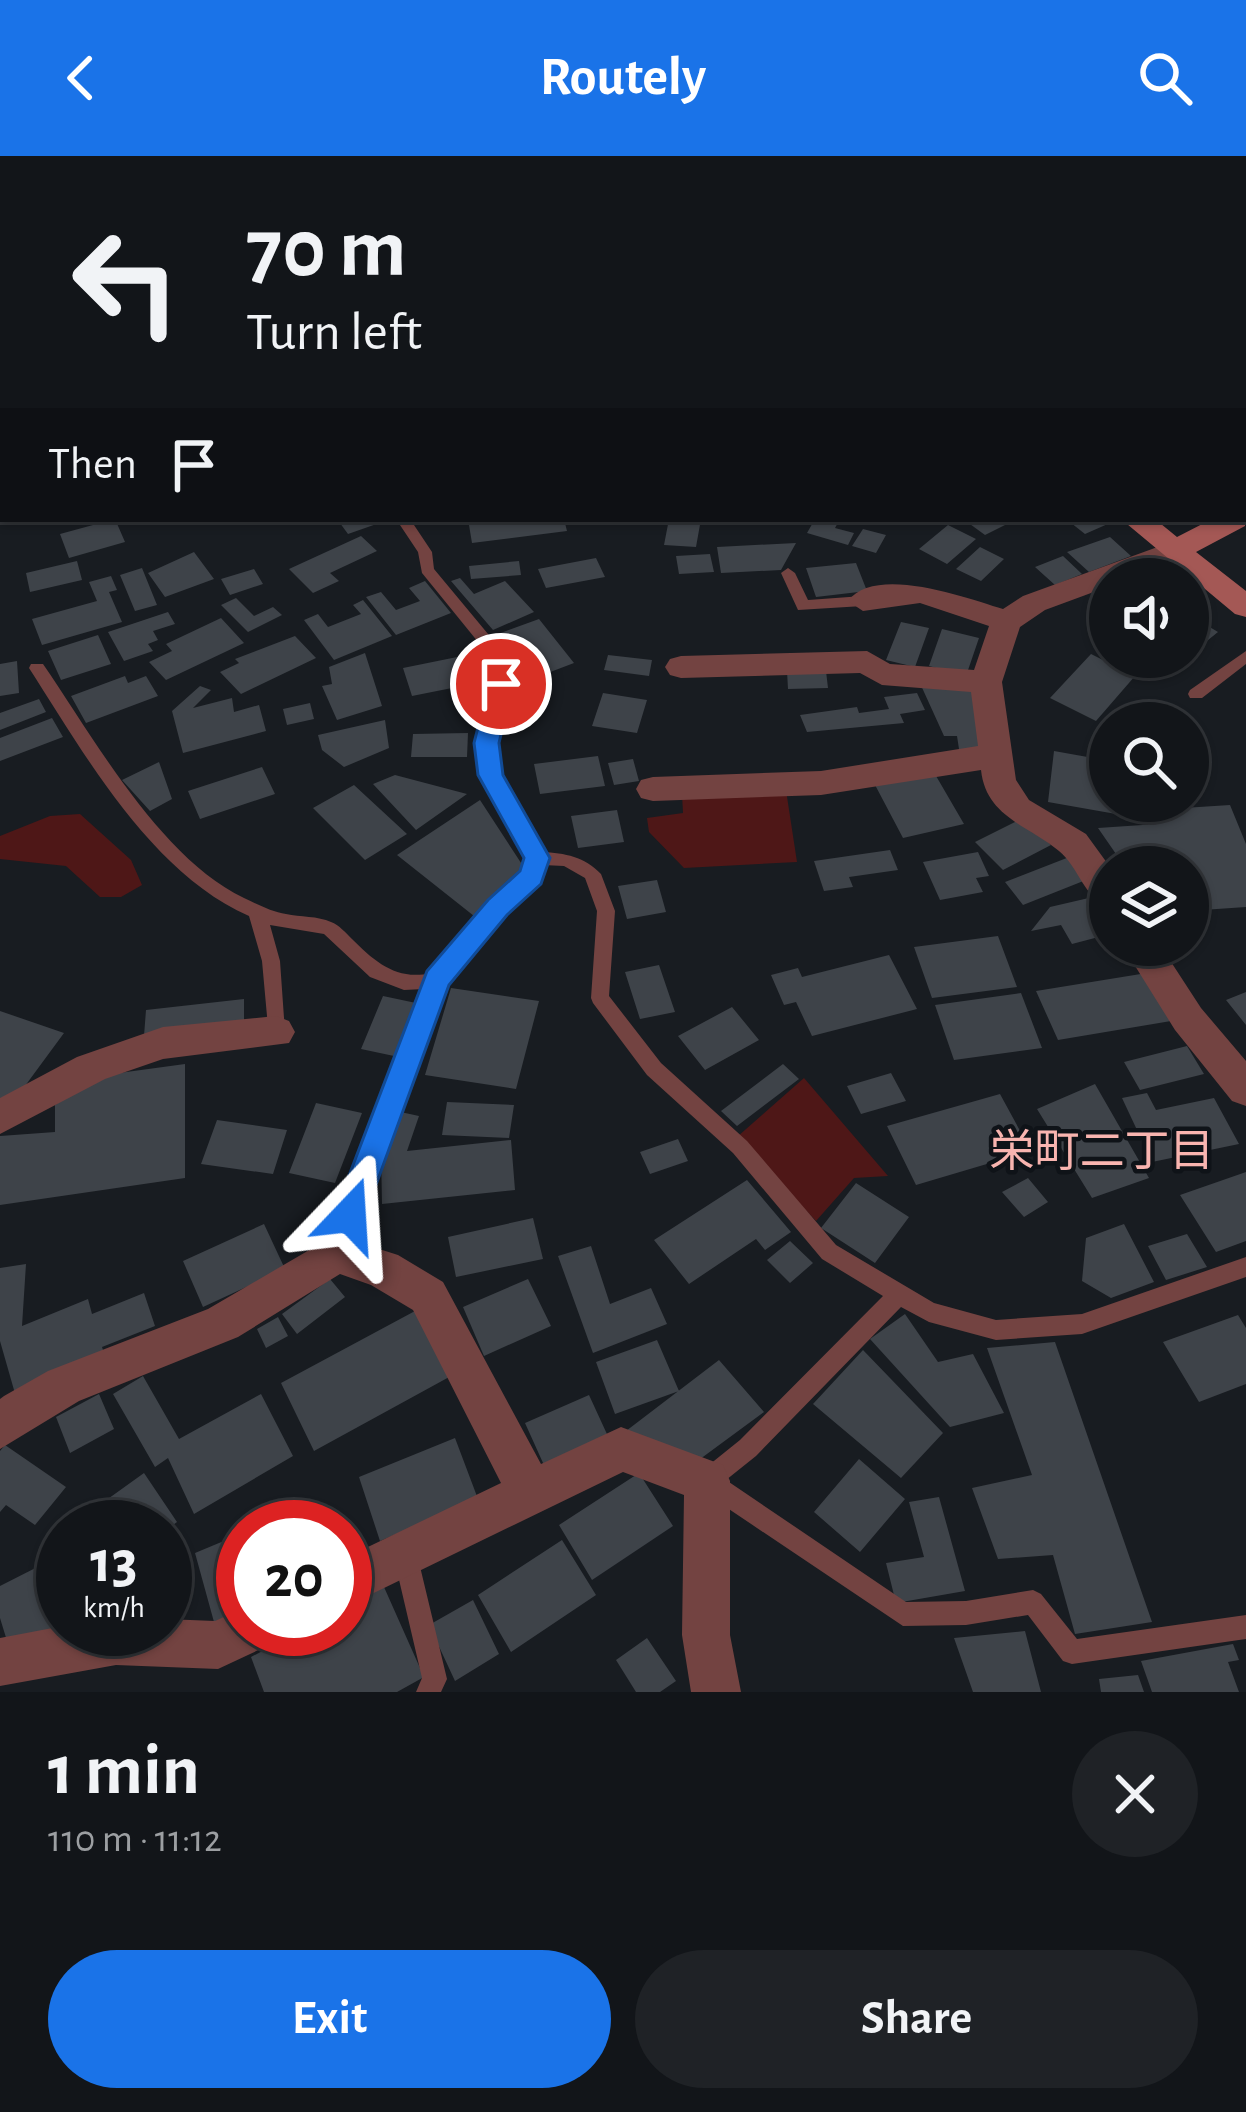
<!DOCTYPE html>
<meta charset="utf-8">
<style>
body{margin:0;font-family:"Alegreya Sans","Noto Sans JP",sans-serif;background:#1f2226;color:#f1f3f6;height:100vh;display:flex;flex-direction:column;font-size:45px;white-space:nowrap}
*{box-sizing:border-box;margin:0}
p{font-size:39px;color:#9c9fa2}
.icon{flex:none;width:66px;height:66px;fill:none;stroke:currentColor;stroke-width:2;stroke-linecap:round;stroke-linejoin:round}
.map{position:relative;height:1536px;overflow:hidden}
.side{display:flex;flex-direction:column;background:#121519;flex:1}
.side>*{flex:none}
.banner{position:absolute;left:0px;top:0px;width:1248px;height:366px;box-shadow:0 3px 9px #0004,0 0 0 3px #313438;background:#121519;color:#f1f3f6;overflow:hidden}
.buttons{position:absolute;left:1089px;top:402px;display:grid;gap:24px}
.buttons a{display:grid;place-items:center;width:120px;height:120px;border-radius:50%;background:#121519;box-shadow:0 3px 9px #0004,0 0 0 3px #313438;font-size:60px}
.speed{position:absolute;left:36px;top:1344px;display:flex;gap:24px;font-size:60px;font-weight:700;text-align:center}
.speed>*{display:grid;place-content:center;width:156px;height:156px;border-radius:50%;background:#121519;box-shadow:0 3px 9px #0004,0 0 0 3px #313438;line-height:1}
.speed small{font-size:30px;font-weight:400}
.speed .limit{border:18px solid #d22;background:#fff;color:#111}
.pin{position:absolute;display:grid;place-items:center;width:102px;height:102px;color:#fff;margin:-51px;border:6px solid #fff;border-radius:50%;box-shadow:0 3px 12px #0007}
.me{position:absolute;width:132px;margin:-66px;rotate:20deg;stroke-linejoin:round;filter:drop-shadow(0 0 9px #0008)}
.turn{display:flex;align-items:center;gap:42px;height:252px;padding:0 48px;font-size:54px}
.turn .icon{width:156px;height:156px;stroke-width:2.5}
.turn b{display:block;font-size:84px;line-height:102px}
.then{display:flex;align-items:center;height:114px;padding:0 48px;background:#0003;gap:24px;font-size:45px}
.round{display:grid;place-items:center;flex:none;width:126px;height:126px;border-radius:63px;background:#1f2226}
.overview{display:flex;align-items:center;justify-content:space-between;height:204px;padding:0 48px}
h1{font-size:72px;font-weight:600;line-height:90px}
.primary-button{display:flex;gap:24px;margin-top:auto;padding:24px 48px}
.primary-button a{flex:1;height:138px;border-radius:72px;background:#1a73e8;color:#fff;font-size:48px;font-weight:600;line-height:138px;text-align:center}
.primary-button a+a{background:#1f2226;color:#f1f3f6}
header{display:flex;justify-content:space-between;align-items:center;height:156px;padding:0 48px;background:#1a73e8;color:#fff;font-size:54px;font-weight:600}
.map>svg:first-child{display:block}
</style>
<header><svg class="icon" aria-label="back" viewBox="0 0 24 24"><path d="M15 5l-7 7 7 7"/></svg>Routely<svg class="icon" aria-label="search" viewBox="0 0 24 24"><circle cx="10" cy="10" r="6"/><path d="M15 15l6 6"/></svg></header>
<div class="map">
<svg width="1246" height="1536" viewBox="0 0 1246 1536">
<rect width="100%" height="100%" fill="#181c21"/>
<path fill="#4e1717" d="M786 634 797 706 684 712 649 676 647 662 683 657 682 638Z
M80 658 131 704 142 729 121 741H100L66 710 0 703V680L50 660Z
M804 922 888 1020 854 1022 816 1065 737 981Z"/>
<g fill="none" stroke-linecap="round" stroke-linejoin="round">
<path fill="#000c2b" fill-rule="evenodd" d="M1031 0H1061L1063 3H1033Z
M1245 119H1246V137H1245Z"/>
</g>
<path fill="#3e4349" d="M115 363 125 386 69 402 60 378Z
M337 363H388V364L348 378Z
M468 363H564L567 375 472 387Z
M669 363H701L696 391 664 389Z
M815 363H840L835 372 854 377 848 389 807 377Z
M963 363H1017L985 379Z
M1066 363H1105L1110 367 1085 378Z
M948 369 976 383 947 408 919 393Z
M863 373 886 379 876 397 852 390Z
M361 380 377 395 330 417 339 425 313 437 289 413Z
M1110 381 1131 400 1089 416 1067 396Z
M796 387 781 414 721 417 717 391Z
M980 391 1004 403 981 425 956 413Z
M194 396 214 423 165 441 148 417Z
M710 398 714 416 679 418 676 400Z
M1063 400 1082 418 1055 429 1035 411Z
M596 402 605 421 546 432 538 413Z
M77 405 82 424 30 436 26 417Z
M519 405 521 419 471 423 469 410Z
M856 407 867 435 816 441 806 412Z
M142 412 157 449 135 455 120 419Z
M254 413 263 428 230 439 221 423Z
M111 420 117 434 109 436 122 466 42 489 32 463 97 445 89 426Z
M460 422 474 438 505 425 534 456 493 474 451 425Z
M425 425 451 457 396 479 366 441 381 436 396 454 420 445 409 432Z
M236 442 254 460 273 451 282 459 248 476 221 449Z
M363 444 392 480 334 504 304 464 318 458 328 471 361 458 353 449Z
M168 456 175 468 153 475 158 484 148 488 153 495 124 505 108 476Z
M1188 458 1218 476 1192 497 1188 494Z
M221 462 244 487 166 524 149 506 172 495 166 488Z
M539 463 574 507 532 523 498 478Z
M901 466 929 472 915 511 886 504Z
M942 473 979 482 966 520 929 510Z
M98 479 111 508 61 524 48 495Z
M295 480 316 502 241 538 220 516 239 507 235 503Z
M365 497 382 550 337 564 322 530 332 528 329 511Z
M1091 498 1135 520 1096 565 1050 542Z
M467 499 477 527 412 540 403 512Z
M608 499 652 504 649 520 604 514Z
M17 505 19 537 0 540V508Z
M787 515H826L828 532 788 533Z
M125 520 128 527 146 520 158 540 86 567 71 540Z
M919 525 980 528 989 593H959L957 580H944Z
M200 530 211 534 193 552 232 542 234 556 259 549 266 575 183 597 172 555Z
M603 537 647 544 637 577 592 570Z
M917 537 925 554 900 558 904 567 807 576 800 559 857 551 859 557 889 553 884 541Z
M39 543 46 556 0 574V557Z
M310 547 314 563 287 569 283 553Z
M52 562 63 581 0 605V582Z
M385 564 389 592 344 611 322 594 318 579Z
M468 577 467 601H411L413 578Z
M1054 595 1110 605V645H1117L1116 658 1048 646Z
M598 600 605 630 540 638 534 608Z
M633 603 639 625 614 629 608 607Z
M159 606 172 643 150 655 122 624Z
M262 611 275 638 200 663 188 635Z
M932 613 964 668 903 682 874 627Z
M395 619 467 638 416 674 373 628Z
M354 629 407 678 365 704 313 652Z
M480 644 525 713 474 760 397 699Z
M1230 649 1246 688V751L1188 755V711H1125L1098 672 1157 668 1152 654Z
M617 654 624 686 578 692 571 660Z
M1023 662 1051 689 1003 714 975 686Z
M890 694 898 714 849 721 853 731 824 735 814 705Z
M978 696 989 720 976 722 983 736 940 744 923 706Z
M1077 698 1096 720 1023 749 1005 726Z
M657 724 666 756 627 763 618 730Z
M1106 738 1110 778 1072 788 1061 769 1031 775 1050 751Z
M998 780 1017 831 932 842 914 791Z
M889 799 917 853 812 880 796 846 784 849 771 819 798 812 802 821Z
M659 809 675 856 640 863 625 816Z
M1153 816 1177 864 1058 884 1036 835Z
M451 832 539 845 516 933 425 919Z
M1246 836V869L1226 844Z
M1021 837 1042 892 954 904 935 849Z
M383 840 416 847 394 900 361 893Z
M244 843V869L144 880 146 854Z
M732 851 759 884 705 914 678 880Z
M0 855 64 877 11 949 0 945Z
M1187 890 1204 918 1140 934 1124 906Z
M185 908V1022L0 1049V980L55 976V949L97 920Z
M783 908 799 923 737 970 721 955Z
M891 917 906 945 861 958 847 930Z
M1095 928 1149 1022 1092 1042 1037 953Z
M1147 937 1156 954 1214 942 1239 988 1152 1006 1122 942Z
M1000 938 1031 995 916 1029 887 970Z
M447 946 514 949 509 982 442 979Z
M316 947 362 957 335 1027 289 1017Z
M396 955 419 960 407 995 511 984 515 1034 382 1048 381 997Z
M217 964 287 974 273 1018 201 1008Z
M678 983 688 1005 650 1018 640 996Z
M1246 1016V1085L1216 1096 1180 1039Z
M1028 1022 1048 1046 1024 1061 1002 1036Z
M747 1024 791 1076 765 1094 756 1083 689 1128 654 1084Z
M856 1027 909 1061 875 1107 821 1072Z
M533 1062 543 1103 456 1121 448 1081Z
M264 1068 285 1113 203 1151 183 1105Z
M1124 1068 1154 1126 1111 1142 1082 1125 1086 1082Z
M1187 1078 1207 1111 1166 1124 1148 1090Z
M790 1085 813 1107 790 1127 767 1104Z
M591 1090 610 1148 651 1132 667 1168 593 1197 558 1100Z
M26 1108 22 1170 88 1143 92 1158 144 1137 155 1170 102 1191 106 1203 16 1241 0 1185V1112Z
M330 1123 345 1141 297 1178 282 1158Z
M528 1123 551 1170 484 1200 463 1151Z
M415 1155 451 1220 314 1295 281 1227Z
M905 1158 938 1206 973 1198 1004 1257 950 1271 870 1183Z
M1238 1159 1246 1172V1228L1199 1246 1163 1186Z
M278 1161 288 1180 266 1192 257 1173Z
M657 1184 679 1235 615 1258 596 1206Z
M1055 1186 1152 1466 1075 1478 1053 1399 998 1403 972 1332 1032 1319 987 1192Z
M863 1194 943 1277 901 1322 813 1248Z
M719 1204 764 1256 692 1309 626 1275Z
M143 1220 179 1283 261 1238 293 1300 194 1358 168 1302 155 1311 113 1238Z
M99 1238 114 1273 70 1297 56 1261Z
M589 1239 612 1289 548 1318 525 1267Z
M455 1282 478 1343 380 1385 359 1321Z
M5 1289 66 1331 35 1369 6 1349 0 1356V1295Z
M859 1303 905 1343 860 1396 814 1356Z
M144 1317 177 1366 165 1375V1371H75L73 1368Z
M639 1317 673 1370 592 1424 559 1369Z
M939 1341 965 1435 896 1447 886 1407 924 1401 909 1346Z
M316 1346 324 1371H257Z
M243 1377V1453L214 1466 195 1397Z
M562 1384 596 1439 511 1496 478 1439Z
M63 1398V1470L11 1498 0 1462V1430Z
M384 1431 424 1521 397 1536H264L251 1501 304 1473H345V1451Z
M473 1444 499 1498 455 1525 429 1469Z
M1025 1475 1041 1536H973L954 1482Z
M647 1482 676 1525 660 1536H636L616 1504Z
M1233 1488 1239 1504 1228 1506 1239 1536H1152L1141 1505Z
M1138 1519 1144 1536H1101L1099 1523Z"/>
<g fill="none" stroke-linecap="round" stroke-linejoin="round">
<path fill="#734341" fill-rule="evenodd" d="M119 0H131L132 3H120Z
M0 27H3V33H0Z
M396 363H410L432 396 434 413 503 496 509 528 494 588 499 619 542 696C565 697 585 701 601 718L615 755 609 840 661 907 747 985 836 1089 934 1147 996 1164 1082 1158 1246 1101V1121L1082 1178 996 1184 929 1166 901 1151 756 1300 726 1324 906 1446 966 1445 1033 1434 1041 1438 1077 1483 1246 1459V1483L1072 1508 1063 1505 1028 1459 966 1469 903 1470 699 1333 696 1325 699 1317 740 1284 883 1140 822 1103 733 997 647 919 593 847 591 842 597 755 585 722 564 710 543 709 537 725 503 757 445 827 345 1098 342 1105 335 1108 328 1105 325 1098 424 833 404 834 370 821 324 778 270 769 280 805 285 876 283 882 276 884 269 882 262 805 249 760C151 717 85 599 29 512L31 508H43C94 582 160 702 244 742 257 748 272 756 286 758 300 761 318 760 331 766 339 769 346 777 352 783 375 806 397 825 431 817L491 747 523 717 528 702 483 619 478 588 493 528 487 497 422 417 418 396Z
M788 412 795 417 808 444 863 440 871 445 863 450 798 454 781 417Z
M1246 495V508L1202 542H1190L1188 538 1190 534Z
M405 1386 413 1390 417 1398 447 1523 441 1536H416L422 1522 393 1398 397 1390Z"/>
<path fill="#734341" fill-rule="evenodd" d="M444 0H467L469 3H446Z
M853 0H875L877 3H855Z
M1007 0H1030L1032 3H1009Z
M1245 138 1246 139V155L1245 154Z
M1174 385 1189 395 1184 402 1128 423H1110V430L1045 454 1020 471 1002 526 1016 624 1029 644 1086 678 1110 711V752C1084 743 1079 711 1059 695 1028 669 986 661 981 614L821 639 653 645 641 642 636 633 641 624 653 621 821 615 978 590 971 536 882 529 860 517 681 522 670 519 665 511 670 503 681 500 867 495 890 508 974 514 989 470 920 447 863 455 848 445C875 408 967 442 1003 453L1023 440Z
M1122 789H1160L1201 852 1246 905V950L1232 945 1175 874Z
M276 860 289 865 295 876 289 887 163 903 105 923 0 978V942L77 901 163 871Z
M335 1079 398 1099 443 1126 541 1308 621 1271 723 1309 730 1325V1479L741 1536H691L682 1479 684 1339 623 1316 345 1451V1402L501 1327 413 1154 371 1129 340 1118 238 1181 79 1245 0 1293V1243L4 1240 48 1215 208 1153Z
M243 1452V1473H274L267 1490 218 1513 116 1509 0 1530V1482L63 1470 165 1473V1463L215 1465Z"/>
<path fill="#a45855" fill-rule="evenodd" d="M706 0H729L731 3H708Z
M1245 356V370L1196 396 1246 435V461L1235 458 1121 363H1155L1177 381 1212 363H1245Z"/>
</g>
<path fill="#1a73e8" stroke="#114b97" stroke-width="3" d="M501 519 513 528 499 587 503 619 550 702 541 728 507 759 449 829 365 1059 360 1069 350 1073 339 1069 334 1059 427 815 488 744 520 715 524 702 478 619 474 587 489 528Z"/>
<g text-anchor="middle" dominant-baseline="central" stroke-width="9" stroke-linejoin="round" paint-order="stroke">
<g font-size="45" fill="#f8b4af" stroke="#0f1318">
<text x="1102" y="996">栄町二丁目</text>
</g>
</g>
</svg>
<div class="buttons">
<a><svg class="icon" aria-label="sound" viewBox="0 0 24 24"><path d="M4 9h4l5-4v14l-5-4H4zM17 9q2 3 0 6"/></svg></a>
<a><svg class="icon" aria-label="search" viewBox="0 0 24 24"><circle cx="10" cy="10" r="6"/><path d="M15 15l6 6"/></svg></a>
<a><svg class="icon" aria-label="layers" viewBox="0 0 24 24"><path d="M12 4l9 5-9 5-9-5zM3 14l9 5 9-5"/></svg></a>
</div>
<div class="speed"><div>13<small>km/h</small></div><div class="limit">20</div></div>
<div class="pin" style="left:501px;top:528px;background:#d93025"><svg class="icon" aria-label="arrive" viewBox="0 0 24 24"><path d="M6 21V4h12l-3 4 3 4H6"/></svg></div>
<svg class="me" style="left:350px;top:1059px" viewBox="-20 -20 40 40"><path d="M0-17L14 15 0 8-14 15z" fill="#1a73e8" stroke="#fff" stroke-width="4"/></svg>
<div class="banner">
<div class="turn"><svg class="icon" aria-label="left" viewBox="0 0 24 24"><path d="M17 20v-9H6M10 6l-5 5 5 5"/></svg><div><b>70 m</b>Turn left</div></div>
<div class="then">Then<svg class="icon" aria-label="arrive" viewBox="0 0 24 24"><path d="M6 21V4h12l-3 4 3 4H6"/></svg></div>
</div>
</div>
<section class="side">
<div class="overview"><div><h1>1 min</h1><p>110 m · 11:12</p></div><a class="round"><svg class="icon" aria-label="close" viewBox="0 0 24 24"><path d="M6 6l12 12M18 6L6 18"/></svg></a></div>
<div class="primary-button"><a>Exit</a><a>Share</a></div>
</section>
